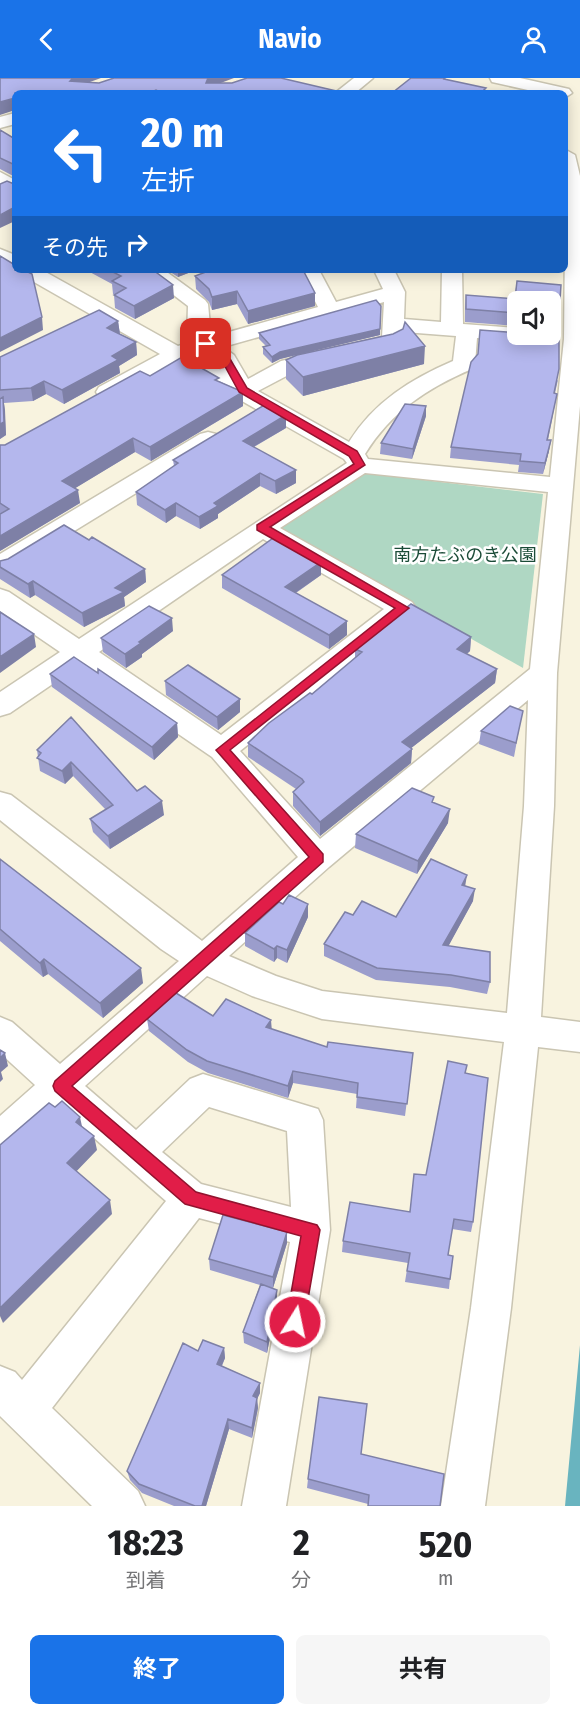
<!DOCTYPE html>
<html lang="ja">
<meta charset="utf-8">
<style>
body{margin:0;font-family:"Fira Sans Condensed","Noto Sans JP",sans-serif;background:#f6f6f6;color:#202124;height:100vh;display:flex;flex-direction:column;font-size:22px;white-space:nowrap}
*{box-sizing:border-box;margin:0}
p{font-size:20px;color:#757577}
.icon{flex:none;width:33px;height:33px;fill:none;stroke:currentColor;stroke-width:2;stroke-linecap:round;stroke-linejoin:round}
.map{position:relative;height:1428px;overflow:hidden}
.details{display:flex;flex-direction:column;background:#fff;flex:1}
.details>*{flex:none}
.banner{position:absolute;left:12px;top:12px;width:556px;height:183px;border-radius:9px;box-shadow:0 3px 15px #0003;background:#1a73e8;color:#fff;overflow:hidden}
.fabs{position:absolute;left:507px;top:213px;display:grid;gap:12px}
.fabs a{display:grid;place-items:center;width:54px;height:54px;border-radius:9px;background:#fff;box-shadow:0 3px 15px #0003;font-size:30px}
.pin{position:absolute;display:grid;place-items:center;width:51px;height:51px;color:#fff;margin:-26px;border-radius:12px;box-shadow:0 3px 9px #0006}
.me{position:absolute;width:66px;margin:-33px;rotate:10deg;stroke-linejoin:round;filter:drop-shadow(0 0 4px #0008)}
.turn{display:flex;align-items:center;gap:21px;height:126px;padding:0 30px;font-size:27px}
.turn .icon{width:78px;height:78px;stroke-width:2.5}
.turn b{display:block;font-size:42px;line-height:51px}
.then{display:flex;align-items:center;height:57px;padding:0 30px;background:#0003;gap:12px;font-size:22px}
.eta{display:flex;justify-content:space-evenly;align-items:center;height:102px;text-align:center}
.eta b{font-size:36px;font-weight:700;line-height:42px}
.action{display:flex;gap:12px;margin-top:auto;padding:12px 30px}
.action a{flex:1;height:69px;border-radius:9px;background:#1a73e8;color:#fff;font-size:24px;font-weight:700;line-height:69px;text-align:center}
.action a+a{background:#f6f6f6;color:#202124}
header{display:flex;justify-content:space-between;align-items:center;height:78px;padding:0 30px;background:#1a73e8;color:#fff;font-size:27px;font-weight:700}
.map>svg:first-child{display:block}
</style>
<header><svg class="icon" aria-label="back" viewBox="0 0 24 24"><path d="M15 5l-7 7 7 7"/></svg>Navio<svg class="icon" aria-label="person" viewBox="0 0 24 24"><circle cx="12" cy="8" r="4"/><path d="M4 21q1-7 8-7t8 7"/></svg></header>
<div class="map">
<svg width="580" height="1428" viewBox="0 0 580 1428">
<rect width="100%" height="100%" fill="#f8f3df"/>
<path fill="#afd7c3" d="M364 395 543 416 523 590 277 451Z"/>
<path fill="#69b4bf" d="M580 1267V1428H565Z"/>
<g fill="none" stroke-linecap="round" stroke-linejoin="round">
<g stroke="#cac5b2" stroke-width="3">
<path id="minor" d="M354 0H373L355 15H335Z
M490 0H520L569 11 572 15 566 19V15H541L492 4Z
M15 35V46L0 50V39Z
M566 72 575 77 580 98V328L557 595 554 728 541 939 580 944V974L538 969 511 1230 485 1428H441L471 1230 504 964 322 941 252 918 207 898 85 1008 136 1052 190 1001 203 996 318 1031 323 1042 330 1152 286 1428H242L290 1164 199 1140 52 1330 138 1413 145 1428H92L0 1338V1288L15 1294 22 1302 166 1123 60 1030 13 1073 0 1077V1038L35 1007 0 975V939L12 944 60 986 179 883 161 871 0 742V714L11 717 202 863 298 779 212 679 79 588 10 635 0 638V614L60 574 0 533V511L9 514 79 561 347 385 344 381 175 285 115 319H99L96 314 99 309 160 276 20 196 17 192H42L178 268 191 264 187 259 188 228 141 192H164L205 222 208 226 211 259 318 229 299 192H319L336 224 383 211 374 192H394L405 214 404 241 441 244 442 192H462L463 246 518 250V256L532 257 529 262 521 263 477 260 475 286 472 291C427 310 391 334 365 376L368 381 550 399 564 261ZM384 224 382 259 281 283 248 301 234 277 223 269ZM404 254 456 258 453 283C411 301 374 324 349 364L258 313 296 293 391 272 401 267ZM203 274 221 292 194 277ZM365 395 548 414 530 591 320 761 240 673 412 536 416 530 412 524 280 450ZM263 461 384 531 221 657 99 574ZM528 622 524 728 507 935 322 913 276 898 229 878 329 789ZM209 1029 287 1053 291 1129 201 1106 162 1074Z
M0 94 15 102V116L0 108Z
M0 171 15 177V191L0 185Z
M208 354 216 356 220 361 216 366 9 493 0 495V476L200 356Z"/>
</g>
<use href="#minor" fill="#fff" fill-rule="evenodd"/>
</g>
<path fill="#9b9dcc" d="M0 52 15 61V99L0 91Z
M86 192H153L174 220 135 241 115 230 114 217 115 216H113L112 206Z
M167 192H196L178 199Z
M195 198 315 215V228L248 246 237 226 212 232 209 224 196 211Z
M517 203 561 207 559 237 557 250 550 251V224H518V248L465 244V230L466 217 514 221Z
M381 228 380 257 312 273 424 286 303 318 286 301V282L296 277 280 281 272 285 263 276V269L266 268 259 261V255Z
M118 243 120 256 136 264 137 277 119 288 120 295 64 326 46 316 33 323 4 325 6 357 0 361V279Z
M150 298 219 303 243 314V328L151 383 135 374 75 410 80 425 0 473V367H5Z
M558 302 555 315 557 316 555 326 548 362 549 373 543 396 518 394 519 387 450 380 451 369Z
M426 328V338L412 381 380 376 381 365Z
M286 350 254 369 296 405 276 416 260 408 218 436V440L200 451 176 438 166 445 137 427 136 414 174 388 173 382Z
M89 462 145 491 146 504 124 519 125 528 84 549 35 517 30 520 0 501V483Z
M321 484V497L296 515 347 557 329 571 222 510V497Z
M173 553 142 576V579L126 590 103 574 101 560Z
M471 559 470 573 467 576 497 591 495 605 411 670 412 671 411 685 320 758 293 728V714L296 711 248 679V665L312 616 355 580V571Z
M98 595 177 645 178 659 154 682 52 609 50 596Z
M165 603 240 634 218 652 166 617Z
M71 639 137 713 164 737 110 771 93 754 90 741 106 732 73 698 65 706 40 693 37 672Z
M520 646 514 679 479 666 481 653Z
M433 724 448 745 417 796 355 770 356 756Z
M0 781 143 905 103 940 48 896 43 899 0 863Z
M466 808 473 823 448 868 490 904 487 916 450 909 376 902 324 878V866L353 837 396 839Z
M308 839 287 885 277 880 274 884 245 868V855Z
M213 938 272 951 327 969 413 975 405 1038 356 1030 357 1016 293 1005 288 1020 208 995 188 984 149 953 147 941Z
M465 995 473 1144 471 1154 452 1151 448 1177 450 1201 449 1211 405 1204 408 1185 342 1174 343 1163 409 1134 426 1097Z
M287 1154V1165L273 1210 264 1208 277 1223 267 1275 244 1265 243 1254 260 1207 210 1192 209 1181Z
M224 1270 225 1280 222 1288 260 1305V1315L257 1321 258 1330 252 1360 229 1351 206 1428H174L142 1415 130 1402 127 1393 198 1273Z
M361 1376 444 1396 368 1426 307 1410 308 1401Z"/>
<path fill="#7e80a6" d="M73 0H101L76 9 70 3Z
M208 0H234L210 9 206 5Z
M15 20V32L0 37V24Z
M15 129V143L0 150V137Z
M178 192H196L178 199Z
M173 207 174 220 135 241 134 228Z
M237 213V226L212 232V219Z
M315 215V228L248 246V233Z
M42 239 43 252 0 274V260Z
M118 243 120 257 107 250Z
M380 251V257L280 281 272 285V279L280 274Z
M136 264 137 277 119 288 120 295 64 326 62 312 112 278Z
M425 268 424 286 303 318V299Z
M44 303 46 316 33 323 31 310Z
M243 314V328L151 383 150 369Z
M3 319 5 332 6 357 0 361V346Z
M426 328V338L412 381 413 371Z
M286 337V350L243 375V363Z
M133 360 135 374 64 417 62 403Z
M551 362 549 373 543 396 545 385Z
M296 392V405L276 416 275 403Z
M260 395V408L218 436V440L200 451 199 439 214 425Z
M78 412 80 425 0 473V458Z
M176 425V438L166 445 165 432Z
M321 484V497L285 522V509Z
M145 491 146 504 124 519 125 528 84 549 82 535 115 510Z
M33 503 35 517 30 520 28 506Z
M172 540 173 553 142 576V579L126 590 125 576 139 564Z
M347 543V557L329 571V557Z
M34 556 36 569 0 595V579Z
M471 559 470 573 455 585 457 571Z
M497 591 495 605 401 678 402 664Z
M240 621V634L218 652 217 639Z
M177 645 178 659 154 682 152 669Z
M412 671 411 685 320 758V744Z
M71 684 73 698 65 706 62 693Z
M162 723 164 737 110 771 108 758Z
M450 731 448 745 417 796 418 783Z
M467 797 465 809 462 807Z
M475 811 473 823 442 880 443 867Z
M308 826V839L287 885V872Z
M277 868V880L274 884V871Z
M44 881 48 896 43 899 40 885Z
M141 890 143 905 103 940 100 925Z
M271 942 272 954 266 949Z
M5 975 8 988 1 994 3 1001 0 1004V980Z
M293 993V1005L288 1020V1008Z
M80 1039 83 1053 76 1044Z
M94 1058 97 1072 71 1099 67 1085Z
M110 1122 112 1136 3 1245 0 1238V1230Z
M287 1154V1165L273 1210V1199Z
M277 1212V1223L267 1275V1264Z
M224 1270 225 1280 218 1296 217 1286Z
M260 1305V1315L257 1321 258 1330 252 1360V1350L253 1318Z
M228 1341 229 1351 206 1428H202Z"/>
<path fill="#b4b7ed" stroke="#7e80a6" stroke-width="1.5" d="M0 0H73L70 3 99 5 114 0H208L206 5H232L247 0H281L345 15H177L175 14 171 15H162L156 12 149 15H41L40 13 33 15H15V20L0 24Z
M411 0H445L444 1 486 10 483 13 490 15H392Z
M0 52 15 61V87L0 80Z
M15 101V129L0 137V106L7 103 14 106Z
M0 178 15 187V192H24L32 196 42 239 0 260Z
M109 192H153L173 207 134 228 114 217 126 210 112 203 121 198Z
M211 192H303L315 215 248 233 237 213 212 219 209 211 195 198Z
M517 203 561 207 559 237 550 238V224H518V235L466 231V217L515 221Z
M376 222 381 228 380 251 280 274 272 279 263 269 270 267 259 255Z
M99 232 118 243 107 250 136 264 112 278 118 282 62 312 44 303 31 310 0 312V279Z
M405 244 425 268 303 299 286 282 297 277 393 256 403 251Z
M480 252 518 255V256H537L559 258V291L554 315 557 316 547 362H551L545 385 520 383 521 376 451 369 471 284 478 276Z
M182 279 219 300 215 302 243 314 150 369 133 360 62 403 78 412 0 458V436L9 431 0 425V367H5L140 293 150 298Z
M3 319 4 344 0 346V321Z
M266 326 286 337 243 363 296 392 275 403 260 395 214 425 218 428 199 439 176 425 165 432 136 414 178 385 173 382Z
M405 326 426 328 413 371 381 365Z
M64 447 89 462 92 459 145 491 115 510 124 514 82 535 33 503 28 506 0 489V483L8 481Z
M276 458 321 484 285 509 347 543 329 557 222 497Z
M411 526 471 559 457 571 497 591 402 664 412 671 320 744 293 714 304 704 302 701 248 665 269 645 310 615 312 616 362 574 355 571Z
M149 528 172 540 139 564 141 565 125 576 101 560Z
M0 534 34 556 0 579Z
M74 579 98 595V591L177 645 152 669 50 596Z
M188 587 240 621 217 639 165 603Z
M510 628 523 633 516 665 481 653Z
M71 639 137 713 145 708 162 723 108 758 90 741 113 727 71 684 62 693 37 680 41 675 37 672Z
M412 710 434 719 432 724 450 731 418 783 356 756Z
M0 781 141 890 100 925 44 881 40 885 0 851Z
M431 781 467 797 462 807 475 811 443 867 490 874V904L451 897 377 890 324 866 345 834 353 837 362 823 396 839Z
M289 817 308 826 287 872 277 868 274 871 245 855 279 824 283 826Z
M176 915 213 938 226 921 271 942 266 949 327 969 328 964 413 975 407 1026 357 1019 358 1005 293 993 288 1008 207 983 187 972 147 941Z
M0 972 5 975 0 980Z
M448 983 467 987 465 995 488 1000 473 1144 454 1141 448 1177 453 1178 450 1201 407 1193 410 1175 343 1163 350 1124 410 1134 414 1096 426 1097Z
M62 1023 80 1039 76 1044 94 1058 67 1085 110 1122 0 1230V1067L49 1025 55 1029Z
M223 1137 287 1154 273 1199 209 1181Z
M261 1206 277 1212 267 1264 243 1254Z
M203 1262 224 1270 217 1286 260 1305 253 1318 257 1320 252 1350 228 1341 202 1428H195L139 1406 127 1393 183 1265 198 1273Z
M319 1319 367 1326 361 1376 444 1396 440 1428H368L369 1417 308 1401Z"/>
<path fill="#e11d48" stroke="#92132f" stroke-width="1.5" d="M202 264H209L229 279 247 310 357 373 365 387 270 449 409 530 230 672 323 776V784L72 1008 196 1114 317 1147 320 1152 304 1244 302 1251 295 1253 289 1251 286 1244 301 1158 185 1126 55 1013 53 1008 55 1003 309 779 216 672 395 530 257 452V447L354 386 349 378 239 314 222 283 202 268Z"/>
<g text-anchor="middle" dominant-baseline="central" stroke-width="5" stroke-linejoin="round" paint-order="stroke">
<g font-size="18" fill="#1b4c38" stroke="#fff">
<text x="465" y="477">南方たぶのき公園</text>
</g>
</g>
</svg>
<div class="fabs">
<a><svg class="icon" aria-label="sound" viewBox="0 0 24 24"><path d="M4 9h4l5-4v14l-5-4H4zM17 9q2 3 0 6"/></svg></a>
</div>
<div class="pin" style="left:206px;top:266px;background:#d93025"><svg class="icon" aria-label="arrive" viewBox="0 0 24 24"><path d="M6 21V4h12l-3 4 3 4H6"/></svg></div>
<svg class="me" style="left:295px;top:1244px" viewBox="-20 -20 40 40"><circle r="17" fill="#e11d48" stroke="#fff" stroke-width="3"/><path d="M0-11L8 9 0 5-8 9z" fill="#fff"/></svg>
<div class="banner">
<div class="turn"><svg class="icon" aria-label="left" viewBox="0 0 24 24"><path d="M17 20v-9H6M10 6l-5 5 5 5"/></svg><div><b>20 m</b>左折</div></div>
<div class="then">その先<svg class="icon" aria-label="right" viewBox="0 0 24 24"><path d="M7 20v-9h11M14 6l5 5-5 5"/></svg></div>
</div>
</div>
<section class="details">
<div class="eta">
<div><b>18:23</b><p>到着</p></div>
<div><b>2</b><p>分</p></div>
<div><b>520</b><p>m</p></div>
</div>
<div class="action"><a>終了</a><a>共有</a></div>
</section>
